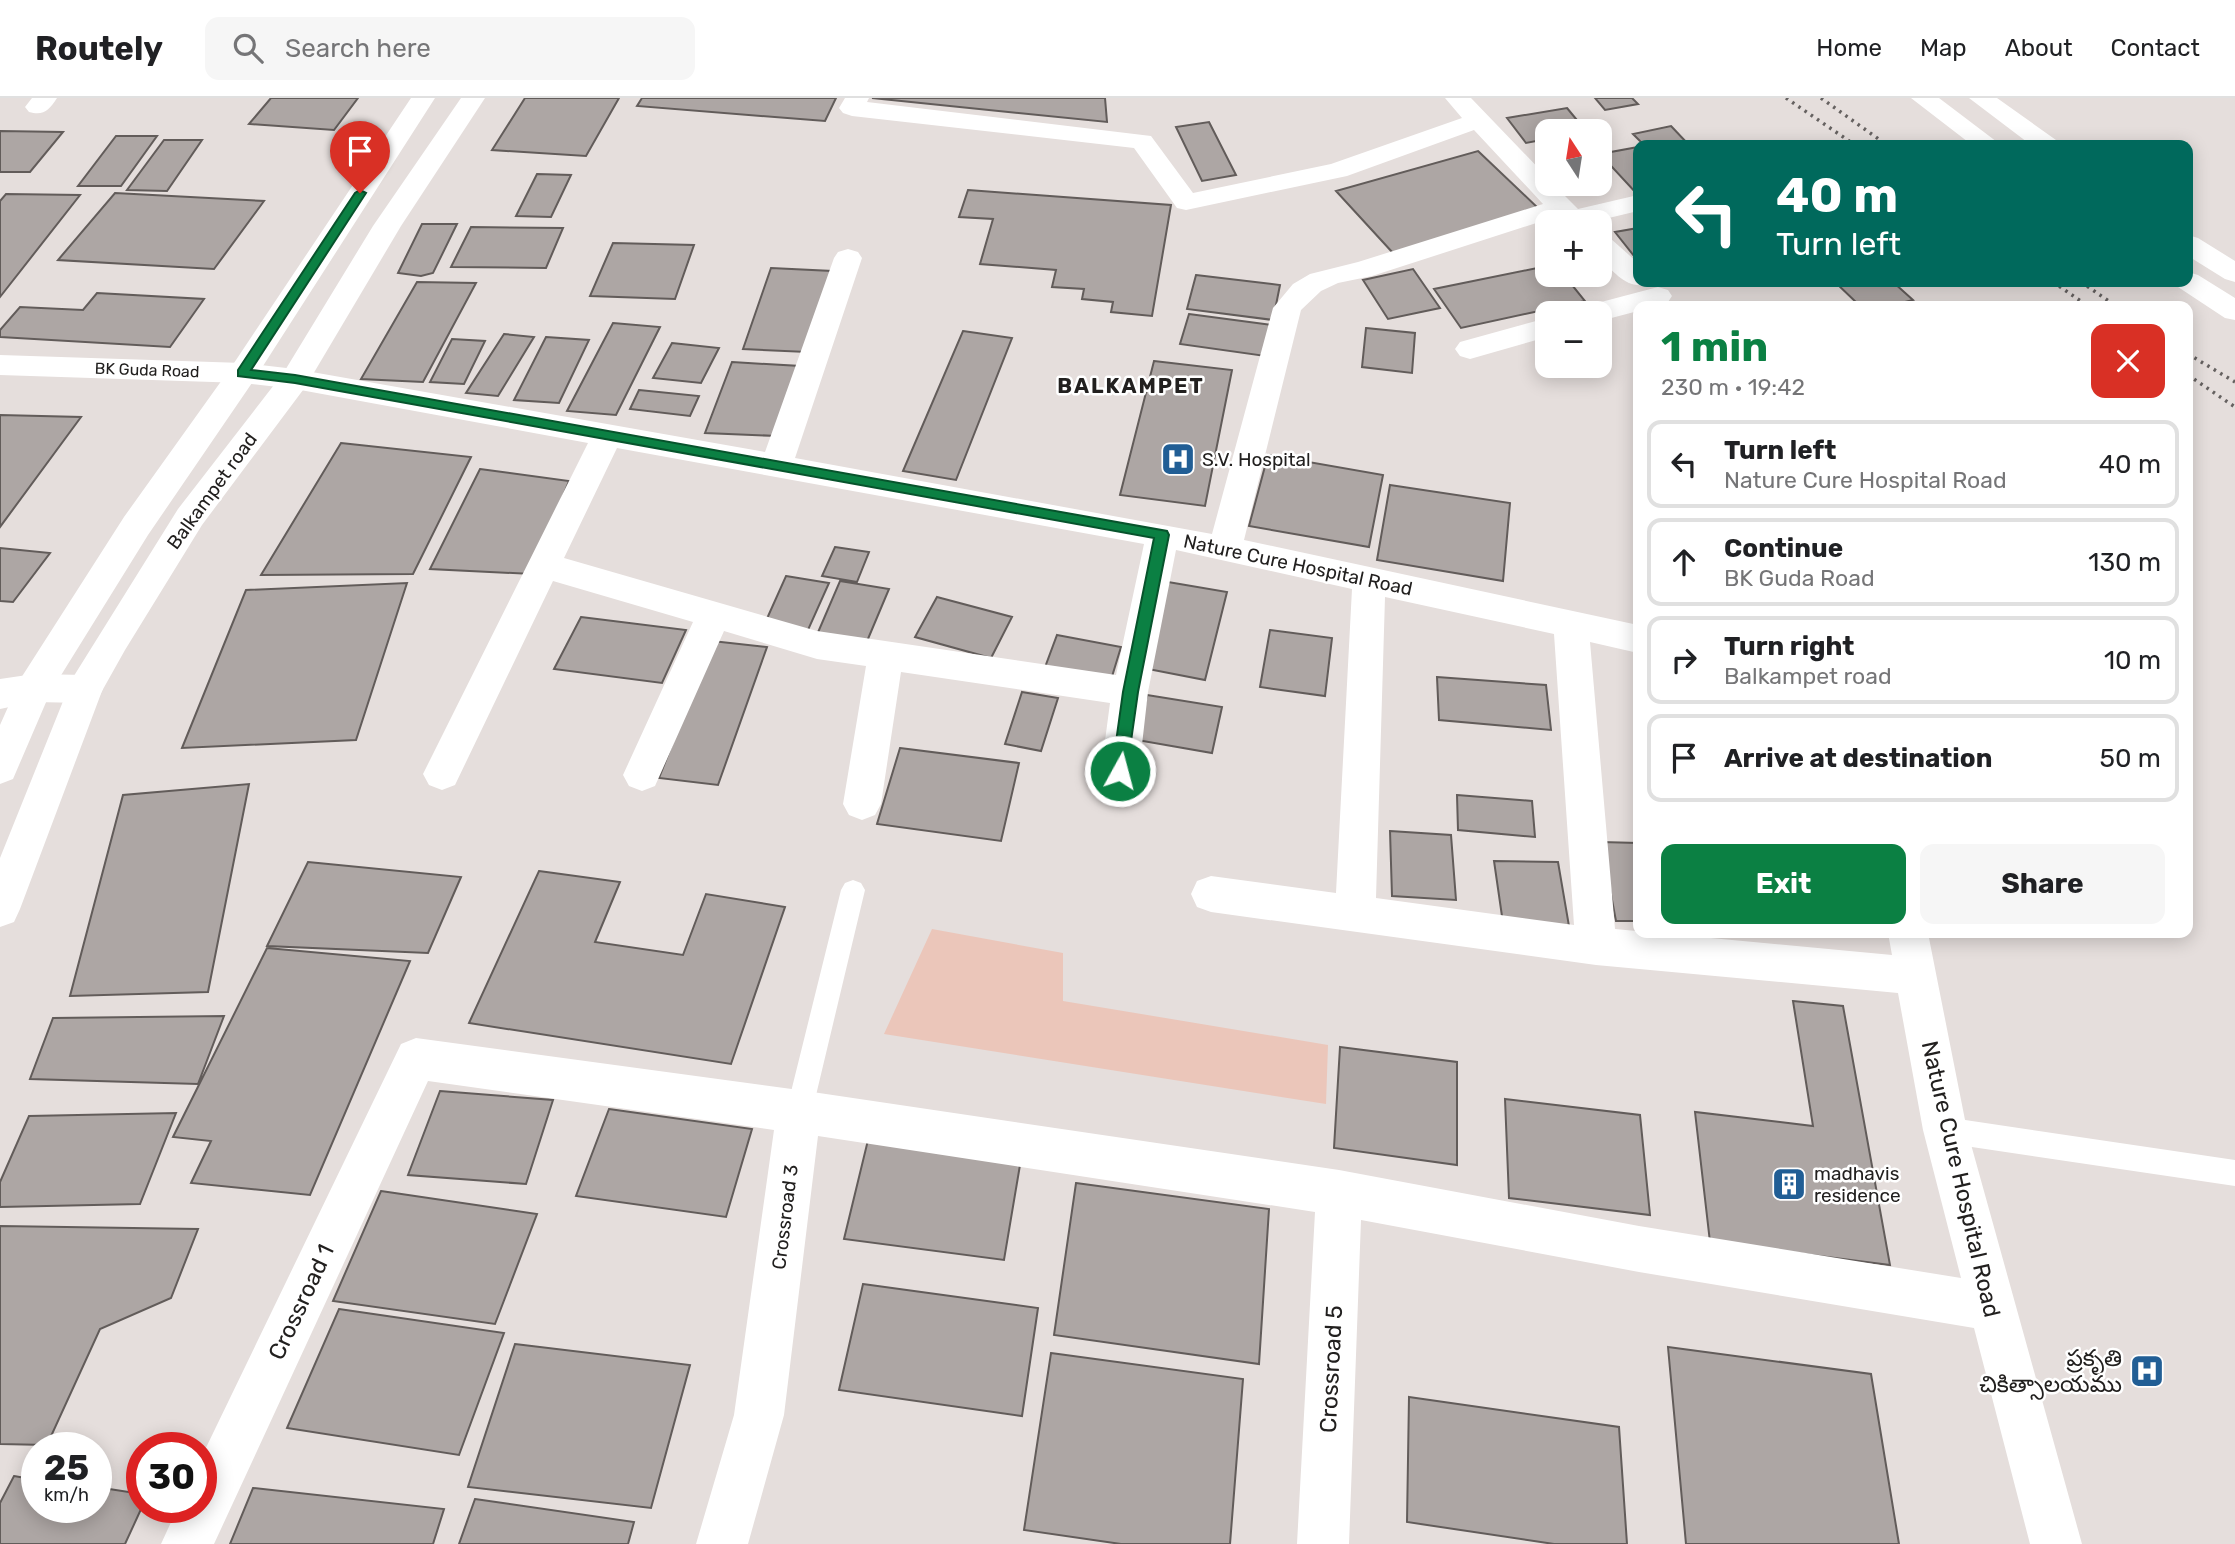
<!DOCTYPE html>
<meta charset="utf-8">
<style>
body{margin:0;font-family:Rubik,"Noto Sans Telugu",sans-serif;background:#f6f6f6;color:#202124;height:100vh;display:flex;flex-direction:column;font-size:26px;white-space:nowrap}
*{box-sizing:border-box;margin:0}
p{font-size:23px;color:#757577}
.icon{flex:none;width:38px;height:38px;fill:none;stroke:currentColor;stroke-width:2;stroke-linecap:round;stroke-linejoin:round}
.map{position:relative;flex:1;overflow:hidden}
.sheet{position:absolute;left:1633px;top:203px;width:560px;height:637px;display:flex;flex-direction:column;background:#fff;border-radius:14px;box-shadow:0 4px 18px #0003}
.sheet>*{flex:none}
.banner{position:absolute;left:1633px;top:42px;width:560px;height:147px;border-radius:14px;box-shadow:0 4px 18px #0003;background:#00695c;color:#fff;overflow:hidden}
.needle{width:46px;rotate:348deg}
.buttons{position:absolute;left:1535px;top:21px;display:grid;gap:14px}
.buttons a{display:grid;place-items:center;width:77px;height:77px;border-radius:14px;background:#fff;box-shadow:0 4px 18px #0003;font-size:35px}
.speed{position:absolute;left:21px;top:1334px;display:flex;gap:14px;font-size:35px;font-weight:700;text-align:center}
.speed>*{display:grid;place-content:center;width:91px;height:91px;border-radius:50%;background:#fff;box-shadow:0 4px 18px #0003;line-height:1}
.speed small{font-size:18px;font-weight:400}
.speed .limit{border:10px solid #d22;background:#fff;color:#111}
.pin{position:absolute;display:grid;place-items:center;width:60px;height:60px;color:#fff;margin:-72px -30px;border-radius:50% 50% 50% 0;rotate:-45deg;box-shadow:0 0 7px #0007}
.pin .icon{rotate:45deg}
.me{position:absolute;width:77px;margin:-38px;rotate:7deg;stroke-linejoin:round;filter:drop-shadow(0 0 5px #0008)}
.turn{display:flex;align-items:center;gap:24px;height:147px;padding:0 28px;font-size:32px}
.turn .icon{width:91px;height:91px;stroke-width:2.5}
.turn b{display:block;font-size:49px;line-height:60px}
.round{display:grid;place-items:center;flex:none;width:74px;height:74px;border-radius:14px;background:#f6f6f6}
.headline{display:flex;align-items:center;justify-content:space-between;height:119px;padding:0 28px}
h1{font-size:42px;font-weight:700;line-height:52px;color:#0b8043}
.primary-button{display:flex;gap:14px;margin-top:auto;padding:14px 28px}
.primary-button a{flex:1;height:80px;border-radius:14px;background:#0b8043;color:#fff;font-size:28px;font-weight:700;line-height:80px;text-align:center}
.primary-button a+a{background:#f6f6f6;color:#202124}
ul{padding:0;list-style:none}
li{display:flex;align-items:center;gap:21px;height:88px;margin:0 14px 10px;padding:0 14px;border:4px solid #e0e0e0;border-radius:14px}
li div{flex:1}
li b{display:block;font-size:26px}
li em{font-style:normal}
header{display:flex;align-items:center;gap:42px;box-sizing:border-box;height:98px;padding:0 35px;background:#fff;border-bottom:2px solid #e0e0e0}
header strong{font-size:33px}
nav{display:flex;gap:38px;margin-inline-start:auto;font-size:24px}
.search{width:490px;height:63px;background:#f6f6f6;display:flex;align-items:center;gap:18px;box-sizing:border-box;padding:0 24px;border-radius:14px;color:#757577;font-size:26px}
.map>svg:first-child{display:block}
</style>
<header>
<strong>Routely</strong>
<div class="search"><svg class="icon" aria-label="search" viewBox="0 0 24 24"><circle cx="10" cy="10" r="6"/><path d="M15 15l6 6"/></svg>Search here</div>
<nav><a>Home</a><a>Map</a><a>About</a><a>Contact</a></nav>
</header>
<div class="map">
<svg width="2235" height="1446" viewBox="0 0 2235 1446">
<rect width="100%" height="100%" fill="#e5dedc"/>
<path fill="#ebc6ba" d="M932 831 1063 855V903L1328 947 1326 1006 884 936Z"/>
<path fill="#ada6a4" stroke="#625c5a" stroke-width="2" d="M271 0H358L334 32 249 26Z
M525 0H619L586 58 492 52Z
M642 0H836L825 23 637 8Z
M872 0H1105L1107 24Z
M1595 0H1632L1638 6 1605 12Z
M1567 10 1586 33H1547V41L1526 45 1507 20Z
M1209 24 1236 77 1202 83 1176 29Z
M1671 28 1689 47H1644L1633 36Z
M0 33 63 34 30 74H0Z
M116 38H157L121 88H78Z
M164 42H202L167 93 127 92Z
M1638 49V96H1637L1600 56Z
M1478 53 1539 111 1393 155 1336 93Z
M537 76 571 77 551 119 516 118Z
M968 92 1171 107 1152 218 1111 214 1113 204 1082 201 1084 191 1052 189 1056 172 980 166 993 121 959 119Z
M115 95 264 103 214 171 58 162Z
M6 96 80 97 0 199V103Z
M422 126H457L433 175 421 178 398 175Z
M471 129 563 130 546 170 451 169Z
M1638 130V163L1615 134Z
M613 145 694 147 675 201 590 198Z
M1547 168V177H1564L1585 203 1461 230 1434 191Z
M771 170 832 173 807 254 743 251Z
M1413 171 1440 210 1388 221 1363 182Z
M1196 177 1280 187 1273 222 1187 211Z
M417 184 476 185 423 284 361 281Z
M1835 184H1893L1913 202 1889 208H1860Z
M97 195 204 201 170 249 0 239V232L20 209 83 212Z
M1189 216 1272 227 1265 258 1180 246Z
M613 225 660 229 616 317 567 313Z
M1366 230 1415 235 1412 275 1362 269Z
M963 233 1012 240 956 382 903 373Z
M504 236 534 239 498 298 466 295Z
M546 239 589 242 559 305 514 302Z
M452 241 485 243 464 286 430 284Z
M672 245 719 250 701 285 653 280Z
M1154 263 1232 272 1205 408 1120 397Z
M732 264 800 268 777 338 705 335Z
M639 292 699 298 690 318 630 311Z
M0 317 81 319 0 429Z
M341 345 471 359 413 476 261 477Z
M1268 357 1383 377 1369 449 1249 428Z
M480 371 569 383 532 476 430 471Z
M1390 387 1510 405 1503 483 1377 462Z
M835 449 869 454 857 484 822 478Z
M0 450 50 455 13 504 0 503Z
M786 478 829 485 808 532 765 525Z
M840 483 889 491 865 548 816 539Z
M1168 484 1227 494 1205 582 1143 570Z
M407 485 356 642 182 650 246 492Z
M937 499 1012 519 991 560 915 539Z
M581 519 686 532 662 585 554 571Z
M1270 532 1332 540 1325 598 1260 589Z
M1057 537 1121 549 1110 585 1044 572Z
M712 543 767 549 718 687 659 680Z
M1437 579 1546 587 1551 632 1439 622Z
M1022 594 1058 600 1041 653 1005 646Z
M1147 597 1222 609 1212 655 1137 642Z
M900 650 1019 665 1001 743 877 726Z
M249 686 208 894 70 898 123 697Z
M1457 697 1532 703 1535 739 1458 732Z
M1390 733 1451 737 1456 802 1392 798Z
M1601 744 1638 745V823H1616Z
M1494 763 1558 764 1570 834 1504 832Z
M308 764 461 779 428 855 267 848Z
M539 773 620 784 595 844 683 857 706 796 785 809 731 966 469 925Z
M267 850 410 863 310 1097 191 1085 211 1043 173 1039Z
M1793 903 1843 908 1890 1167 1710 1144 1695 1014 1813 1028Z
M224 918 198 986 30 981 53 920Z
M1340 949 1457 964V1067L1334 1050Z
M440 993 553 1002 526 1086 408 1077Z
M1505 1001 1640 1017 1650 1117 1509 1100Z
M609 1011 752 1031 726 1119 576 1098Z
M176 1015 140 1106 0 1109V1084L29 1018Z
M868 1042 1021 1061 1004 1162 844 1141Z
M1076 1085 1269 1111 1259 1266 1054 1237Z
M381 1093 537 1116 495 1226 333 1203Z
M0 1128 198 1131 171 1200 100 1231 47 1347 0 1346Z
M863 1186 1038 1210 1022 1318 839 1292Z
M339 1211 504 1235 459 1357 287 1330Z
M515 1246 690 1267 651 1410 468 1389Z
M1668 1249 1871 1276 1899 1446H1686Z
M1051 1255 1243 1281 1230 1446H1121L1024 1432Z
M1409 1299 1619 1329 1627 1446H1554L1407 1424Z
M14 1378 37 1382V1409H96V1389L142 1396V1409L125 1446H0V1405Z
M253 1390 444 1411 433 1446H230Z
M475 1401 634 1424 628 1446H459Z"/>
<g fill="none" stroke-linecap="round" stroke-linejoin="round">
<path fill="#fff" fill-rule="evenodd" d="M853 782 861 785 865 792 812 1014 808 1023 799 1027 790 1023 786 1014 841 792 845 785Z
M1945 1019 2235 1062V1088L1945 1045 1936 1041 1932 1032 1936 1023Z"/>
<path fill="#fff" fill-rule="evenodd" d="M32 0H57C49 12 44 18 29 14L25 9Z
M845 0H869L867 4 1151 38 1193 95 1331 66 1462 20 1445 0H1471L1547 79V86H1553L1578 111 1638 97V113L1592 124H1560L1555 119 1372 178 1338 185 1321 193 1301 212 1244 442 1638 527V555L1590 544 1615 831 1892 857 1888 835H1928L1967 1032 2082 1446H2030L1974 1230 1639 1174 1361 1122 1349 1446H1297L1315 1114 818 1038 784 1317 748 1446H696L734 1317 774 1032 428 983 214 1446H161L178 1409H201V1360L401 946 416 940 799 992 1339 1072 1639 1128 1961 1180 1923 1032 1898 895 1596 867 1211 814 1197 809 1191 796 1197 783 1211 778 1336 795 1352 491 1176 452 1148 594 1139 673 1133 684 1120 689 1107 684 1101 673 1110 605 901 574 881 706 875 717 862 722 849 717 843 706 866 568 817 561 724 533 655 688 642 693 629 688 623 677 693 524 553 483 455 687 442 692 429 687 423 676 588 345 295 291 243 285 0 277V257L243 265 295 271 765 354 834 160 838 154 848 151 858 154 862 160 795 360 1212 436 1273 210 1293 186 1310 176 1358 164 1543 106 1474 32 1347 78 1186 112 1177 110 1134 50 852 18 843 15 839 10ZM617 350 1144 446 1116 577 817 533 564 460ZM1385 499 1554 536 1574 827 1376 800Z
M1600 137 1610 140 1638 165V184H1650L1648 186C1627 192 1614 174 1600 160Z
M1658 189 1668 192 1672 198 1668 204 1638 208V213L1600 223V215H1582L1586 208Z
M1547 220V239L1470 261 1460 258 1455 251 1460 244Z
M34 576 85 577 98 581 103 591 98 601 85 605 34 604 0 611V581Z"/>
<path fill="#fff" fill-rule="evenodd" d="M1911 0H1939L2001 47H1972Z
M1969 0H1997L2056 42 2060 47H2031Z
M2188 137 2198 140 2235 163V184L2225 181 2188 158Z
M2188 174 2198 177 2235 200V222L2225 220 2178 189 2174 184H2188Z"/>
<path fill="#fff" fill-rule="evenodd" d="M411 0H435L254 282 148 437 50 595 13 681 0 686V627L21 580 124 419 232 268Z
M461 0H485L401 128 306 288 202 427 125 552 102 593 20 811 14 824 0 829V760L72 581 178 411 284 274 373 128Z"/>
<path stroke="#656160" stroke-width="3.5" stroke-dasharray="2.5 5" stroke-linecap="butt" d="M1786 0 1855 47
M1821 0 1887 47
M2053 184 2088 208
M2081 184 2116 208
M2188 256 2235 284
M2188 277 2235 309"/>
</g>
<path fill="#0b8043" stroke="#07532c" stroke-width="2" d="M360 92 366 95 251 272 295 277 1167 433 1169 437 1138 594 1126 678H1115L1112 673 1123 594 1154 440 295 285 238 278V272L355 95Z"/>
<defs>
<g id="hospital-square" transform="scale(1.75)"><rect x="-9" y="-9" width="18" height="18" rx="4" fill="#215e95" stroke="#fff"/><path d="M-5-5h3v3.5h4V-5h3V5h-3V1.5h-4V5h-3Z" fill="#fff"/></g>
<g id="building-square" transform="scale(1.75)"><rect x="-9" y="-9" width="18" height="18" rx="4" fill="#215e95" stroke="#fff"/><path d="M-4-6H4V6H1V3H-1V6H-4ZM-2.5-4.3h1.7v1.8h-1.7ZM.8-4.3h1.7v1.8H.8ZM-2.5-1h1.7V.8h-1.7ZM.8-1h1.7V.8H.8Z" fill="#fff"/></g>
</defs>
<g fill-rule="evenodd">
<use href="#hospital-square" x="1178" y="361"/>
<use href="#building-square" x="1789" y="1086"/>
<use href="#hospital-square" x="2147" y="1273"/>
</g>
<g text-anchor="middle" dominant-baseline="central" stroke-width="5" stroke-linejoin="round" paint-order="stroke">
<g font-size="16" fill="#22201f" stroke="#fff">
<text transform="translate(147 272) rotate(2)">BK Guda Road</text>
</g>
<g font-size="19" fill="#22201f" stroke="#fff" text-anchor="start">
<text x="1202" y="361">S.V. Hospital</text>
<text x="1814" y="1075">madhavis<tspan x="1814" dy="22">residence</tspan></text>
</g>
<g font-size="19" fill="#22201f" stroke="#fff">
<text transform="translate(212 393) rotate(-54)">Balkampet road</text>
<text transform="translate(1298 467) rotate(12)">Nature Cure Hospital Road</text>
<text transform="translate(785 1119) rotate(-83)">Crossroad 3</text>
</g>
<g font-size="21" font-weight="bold" letter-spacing="2" fill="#22201f" stroke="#fff">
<text x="1131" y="287">BALKAMPET</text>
</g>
<g font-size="23" fill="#22201f" stroke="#fff">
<text transform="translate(1961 1081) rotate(77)">Nature Cure Hospital Road</text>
<text transform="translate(301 1204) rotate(-65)">Crossroad 1</text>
<text transform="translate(1331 1271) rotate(-87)">Crossroad 5</text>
</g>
<g font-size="23" fill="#22201f" stroke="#fff" text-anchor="end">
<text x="2122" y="1260">ప్రకృతి<tspan x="2122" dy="26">చికిత్సాలయము</tspan></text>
</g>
</g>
</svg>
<div class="buttons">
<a><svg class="needle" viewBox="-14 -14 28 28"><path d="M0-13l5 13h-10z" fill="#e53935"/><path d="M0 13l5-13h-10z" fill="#757577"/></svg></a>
<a>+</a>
<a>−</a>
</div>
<div class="speed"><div>25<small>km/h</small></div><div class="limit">30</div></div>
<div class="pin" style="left:360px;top:95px;background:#d93025"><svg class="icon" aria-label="arrive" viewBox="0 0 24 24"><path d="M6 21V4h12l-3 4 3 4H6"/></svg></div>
<svg class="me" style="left:1120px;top:673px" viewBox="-20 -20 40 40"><circle r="17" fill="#0b8043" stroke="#fff" stroke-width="3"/><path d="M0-11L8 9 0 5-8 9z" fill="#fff"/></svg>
<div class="banner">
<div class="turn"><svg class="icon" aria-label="left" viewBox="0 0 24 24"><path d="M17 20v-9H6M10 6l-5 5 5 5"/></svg><div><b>40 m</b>Turn left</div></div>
</div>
<section class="sheet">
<div class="headline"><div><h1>1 min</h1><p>230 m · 19:42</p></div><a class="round" style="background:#d93025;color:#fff"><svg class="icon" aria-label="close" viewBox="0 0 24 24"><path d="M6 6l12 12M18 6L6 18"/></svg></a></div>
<ul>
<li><svg class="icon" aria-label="left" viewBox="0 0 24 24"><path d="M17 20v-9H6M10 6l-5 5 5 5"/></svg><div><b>Turn left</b><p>Nature Cure Hospital Road</p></div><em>40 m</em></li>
<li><svg class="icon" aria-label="ahead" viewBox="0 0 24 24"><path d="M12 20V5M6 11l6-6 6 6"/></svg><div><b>Continue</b><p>BK Guda Road</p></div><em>130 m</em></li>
<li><svg class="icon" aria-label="right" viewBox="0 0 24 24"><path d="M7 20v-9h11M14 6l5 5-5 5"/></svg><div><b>Turn right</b><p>Balkampet road</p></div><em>10 m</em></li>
<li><svg class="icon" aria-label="arrive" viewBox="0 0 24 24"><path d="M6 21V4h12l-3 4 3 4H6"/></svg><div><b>Arrive at destination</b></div><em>50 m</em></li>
</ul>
<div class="primary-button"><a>Exit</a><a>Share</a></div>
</section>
</div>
